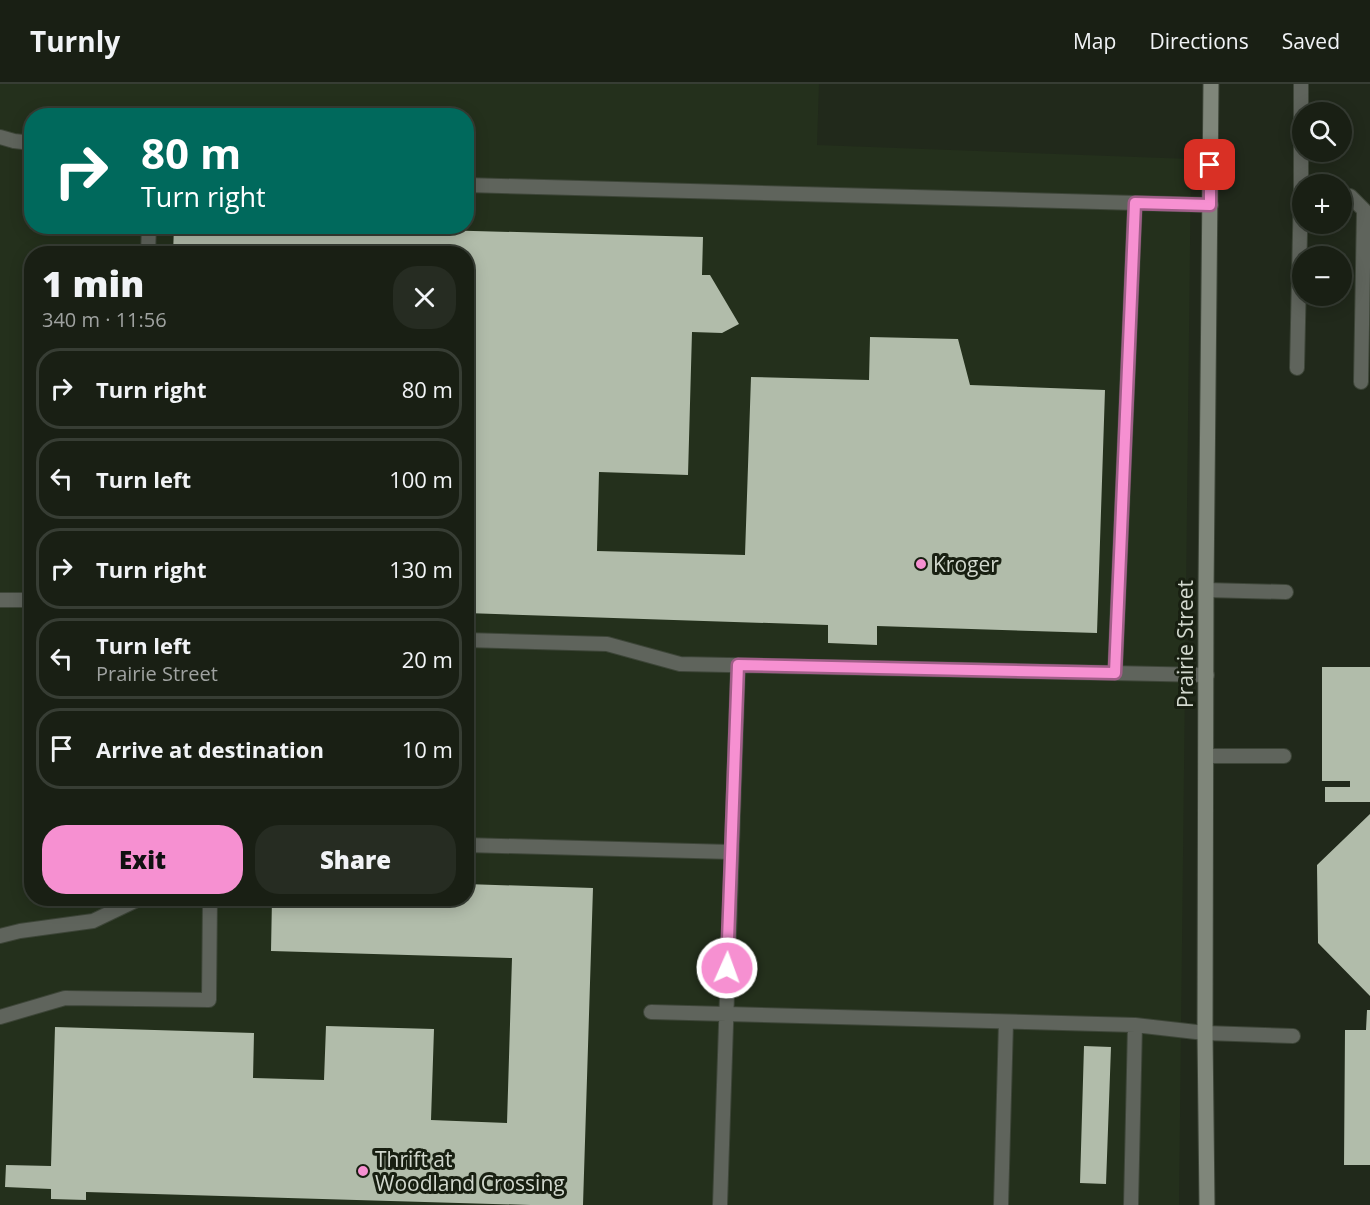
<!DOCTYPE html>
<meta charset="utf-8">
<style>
body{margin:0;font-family:"Open Sans",sans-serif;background:#262c22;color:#f1f3f6;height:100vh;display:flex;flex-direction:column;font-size:22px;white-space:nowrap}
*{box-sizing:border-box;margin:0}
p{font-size:20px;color:#9fa2a0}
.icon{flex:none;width:33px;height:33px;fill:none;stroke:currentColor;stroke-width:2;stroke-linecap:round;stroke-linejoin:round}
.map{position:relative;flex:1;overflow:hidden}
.details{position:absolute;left:24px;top:162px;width:450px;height:660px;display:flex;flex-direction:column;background:#191f14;border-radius:24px;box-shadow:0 3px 15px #0003,0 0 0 2px #373d34}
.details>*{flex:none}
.guide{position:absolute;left:24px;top:24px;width:450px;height:126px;border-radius:24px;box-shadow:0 3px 15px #0003,0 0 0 2px #373d34;background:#00695c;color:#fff;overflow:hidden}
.fabs{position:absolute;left:1292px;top:18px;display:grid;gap:12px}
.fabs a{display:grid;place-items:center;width:60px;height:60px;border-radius:50%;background:#191f14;box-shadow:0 3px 15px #0003,0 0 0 2px #373d34;font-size:30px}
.pin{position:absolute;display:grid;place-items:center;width:51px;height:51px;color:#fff;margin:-26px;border-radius:12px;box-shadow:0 3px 9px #0006}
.me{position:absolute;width:66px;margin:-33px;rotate:2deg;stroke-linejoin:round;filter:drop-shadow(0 0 4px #0008)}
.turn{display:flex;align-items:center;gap:21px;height:126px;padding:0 18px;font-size:27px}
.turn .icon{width:78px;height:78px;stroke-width:2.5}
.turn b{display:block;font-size:42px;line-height:51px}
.round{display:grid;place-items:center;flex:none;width:63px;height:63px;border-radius:24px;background:#262c22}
.headline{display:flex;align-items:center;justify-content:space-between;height:102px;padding:0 18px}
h1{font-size:36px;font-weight:800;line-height:45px}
.button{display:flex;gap:12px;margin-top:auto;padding:12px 18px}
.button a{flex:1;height:69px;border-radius:24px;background:#f690d1;color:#111;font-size:24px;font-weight:800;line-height:69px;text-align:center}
.button a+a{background:#262c22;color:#f1f3f6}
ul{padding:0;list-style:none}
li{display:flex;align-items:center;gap:18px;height:81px;margin:0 12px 9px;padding:0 6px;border:3px solid #373d34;border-radius:24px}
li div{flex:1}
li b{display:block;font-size:22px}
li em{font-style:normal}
header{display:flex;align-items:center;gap:36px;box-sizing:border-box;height:84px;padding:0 30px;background:#191f14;border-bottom:2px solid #373d34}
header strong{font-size:28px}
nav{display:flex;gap:33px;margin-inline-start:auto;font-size:21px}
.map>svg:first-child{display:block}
</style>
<header>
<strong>Turnly</strong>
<nav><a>Map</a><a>Directions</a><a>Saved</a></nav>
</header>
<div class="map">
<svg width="1370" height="1121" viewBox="0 0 1370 1121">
<rect width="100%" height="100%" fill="#21291b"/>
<path fill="#24301c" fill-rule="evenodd" d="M0 0H819L817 61 1191 75 1179 1121H0ZM32 32H466V142H32ZM32 170H466V814H32Z"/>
<path fill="#b1bcaa" d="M174 142H437V146L703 153 702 191H710L739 240 722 249 692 248 688 391 599 388 597 467 745 471 751 293 869 296 870 253 958 255 970 301 1105 306 1097 549 877 542V561L828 559V541L466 529V170H173Z
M1322 583H1370V718H1325V703H1350V697H1322Z
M1370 730V912L1318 859 1317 781Z
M466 800 593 804 583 1121H531L86 1108V1116L51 1115V1105L5 1103 6 1081 51 1082 55 943 254 949 253 994 324 996 326 942 434 945 431 1036 507 1039 512 874 271 867 272 814H466Z
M1367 926H1370V1081H1344L1345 946H1366Z
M1084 962 1111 963 1106 1100 1080 1099Z"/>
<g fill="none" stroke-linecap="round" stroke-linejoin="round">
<g stroke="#3d4538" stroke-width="16">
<path id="lane" d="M0 53 14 57 32 59
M466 101 1211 121
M1341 110 1350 112 1364 126 1361 298
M148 170 149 142
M1297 284 1301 104V0
M1206 506 1286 508
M0 516H32
M466 556 607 560 680 580 1207 591
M1115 589 1135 119
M1206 672H1284
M466 761 731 768
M0 852 20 847 93 837 141 814
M651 928 1135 941 1205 949 1293 952
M0 933 65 914 209 916 210 814
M720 1121 738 581
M1001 1121 1006 938
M1131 1121 1135 941"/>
</g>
<g stroke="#3d4538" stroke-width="17">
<path id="secondary" d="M1207 1121 1205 949 1206 506 1211 0"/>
</g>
<use href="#lane" stroke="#5f645c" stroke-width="14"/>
<use href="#secondary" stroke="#7f867a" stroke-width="15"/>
</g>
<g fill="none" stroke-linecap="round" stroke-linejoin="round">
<g stroke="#a05e88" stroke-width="15">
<path id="route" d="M727 884 738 581 1115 589 1135 119 1210 121V81"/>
</g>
<use href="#route" stroke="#f690d1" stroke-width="10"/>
</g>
<g fill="#f690d1" stroke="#181f11" stroke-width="2">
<circle cx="921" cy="480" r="6"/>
<circle cx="363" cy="1087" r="6"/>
</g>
<g text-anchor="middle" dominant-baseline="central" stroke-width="6" stroke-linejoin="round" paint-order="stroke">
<g font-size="21" fill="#d2d8ce" stroke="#181f11" text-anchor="start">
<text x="933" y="480">Kroger</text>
<text x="375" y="1075">Thrift at<tspan x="375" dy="24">Woodland Crossing</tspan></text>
</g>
<g font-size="21" fill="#d2d8ce" stroke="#181f11">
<text transform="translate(1185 560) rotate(-90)">Prairie Street</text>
</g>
</g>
</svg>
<div class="fabs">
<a><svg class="icon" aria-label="search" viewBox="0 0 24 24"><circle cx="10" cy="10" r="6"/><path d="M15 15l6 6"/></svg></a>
<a>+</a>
<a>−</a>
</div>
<div class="pin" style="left:1210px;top:81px;background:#d93025"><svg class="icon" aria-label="arrive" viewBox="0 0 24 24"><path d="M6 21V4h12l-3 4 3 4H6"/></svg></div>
<svg class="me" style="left:727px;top:884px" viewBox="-20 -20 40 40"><circle r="17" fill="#f690d1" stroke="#fff" stroke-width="3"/><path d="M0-11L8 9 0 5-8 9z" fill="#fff"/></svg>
<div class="guide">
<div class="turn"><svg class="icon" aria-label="right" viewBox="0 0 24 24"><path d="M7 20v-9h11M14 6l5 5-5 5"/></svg><div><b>80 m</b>Turn right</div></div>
</div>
<section class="details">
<div class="headline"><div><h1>1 min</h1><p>340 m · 11:56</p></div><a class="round"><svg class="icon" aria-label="close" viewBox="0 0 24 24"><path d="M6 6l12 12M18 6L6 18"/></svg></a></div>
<ul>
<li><svg class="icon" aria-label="right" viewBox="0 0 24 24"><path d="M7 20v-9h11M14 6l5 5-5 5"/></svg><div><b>Turn right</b></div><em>80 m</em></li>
<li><svg class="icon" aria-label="left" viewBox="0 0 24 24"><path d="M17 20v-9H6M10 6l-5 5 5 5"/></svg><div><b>Turn left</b></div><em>100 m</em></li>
<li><svg class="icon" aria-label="right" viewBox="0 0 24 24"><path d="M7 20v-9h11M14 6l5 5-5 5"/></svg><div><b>Turn right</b></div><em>130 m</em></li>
<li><svg class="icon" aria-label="left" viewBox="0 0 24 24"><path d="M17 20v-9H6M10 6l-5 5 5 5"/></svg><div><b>Turn left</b><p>Prairie Street</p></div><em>20 m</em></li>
<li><svg class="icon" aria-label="arrive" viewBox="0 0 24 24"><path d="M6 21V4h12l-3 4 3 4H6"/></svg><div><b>Arrive at destination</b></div><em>10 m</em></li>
</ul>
<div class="button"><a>Exit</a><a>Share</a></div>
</section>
</div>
